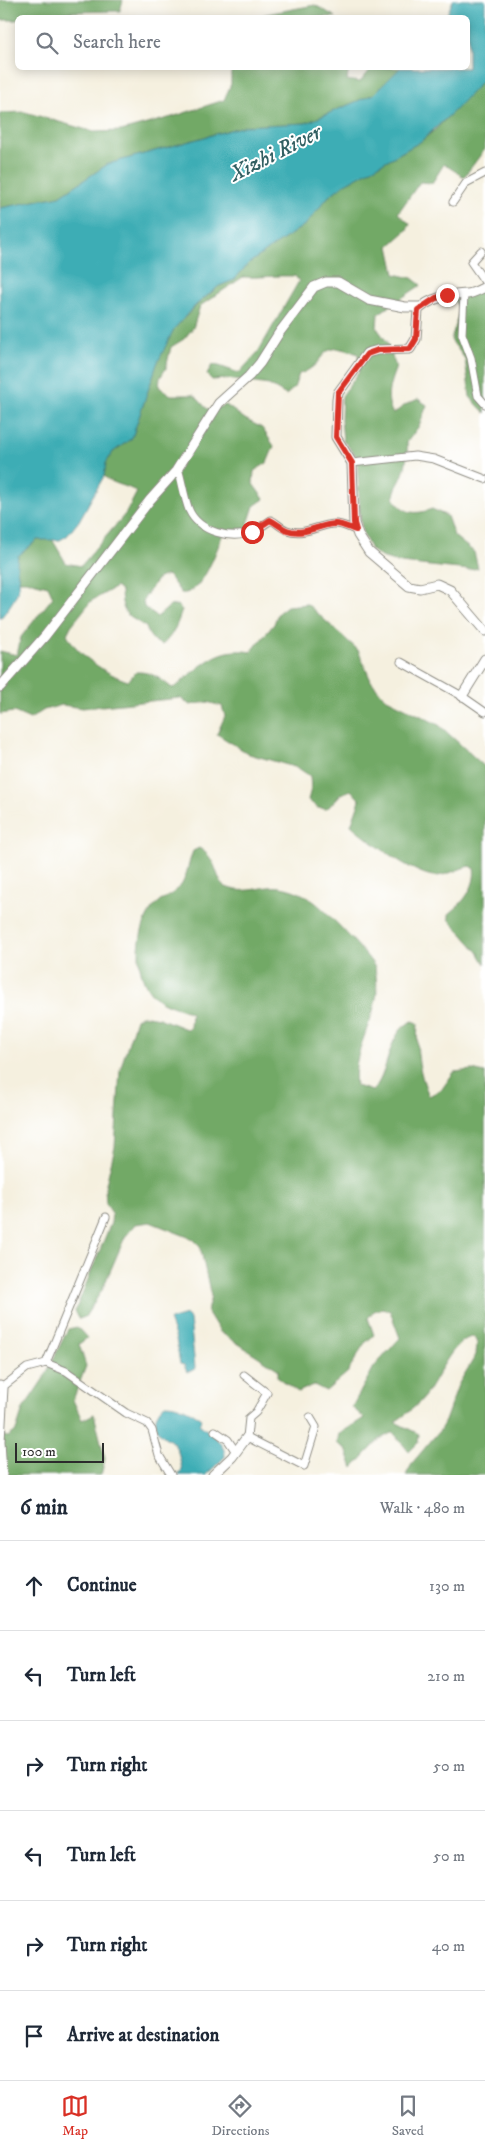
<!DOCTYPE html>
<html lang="en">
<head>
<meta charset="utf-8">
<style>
  :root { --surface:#fff; --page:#f2f2f3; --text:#1f2937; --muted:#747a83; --line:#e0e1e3; --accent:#d93025 }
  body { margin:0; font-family:"IM FELL DW Pica",serif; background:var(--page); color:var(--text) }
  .scale { position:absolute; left:15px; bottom:12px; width:89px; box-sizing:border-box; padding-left:5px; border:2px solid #2b2b2b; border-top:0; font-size:14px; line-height:18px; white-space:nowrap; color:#2b2b2b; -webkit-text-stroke:4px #fff; paint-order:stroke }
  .stop { position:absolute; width:15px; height:15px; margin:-11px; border:4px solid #d93025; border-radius:50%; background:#fff }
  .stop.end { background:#d93025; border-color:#fff; box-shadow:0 1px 5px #0008 }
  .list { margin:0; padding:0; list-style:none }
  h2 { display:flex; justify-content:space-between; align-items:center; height:65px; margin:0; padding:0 20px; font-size:21px }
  h2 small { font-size:16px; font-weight:400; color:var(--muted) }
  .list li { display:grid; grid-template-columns:32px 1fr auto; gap:15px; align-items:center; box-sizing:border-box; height:90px; padding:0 20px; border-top:1px solid var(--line) }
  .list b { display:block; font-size:19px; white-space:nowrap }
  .list em { font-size:16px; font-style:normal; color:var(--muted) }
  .icon { flex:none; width:28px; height:28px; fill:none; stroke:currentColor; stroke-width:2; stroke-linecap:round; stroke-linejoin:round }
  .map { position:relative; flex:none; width:485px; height:1475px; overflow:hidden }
  .search { position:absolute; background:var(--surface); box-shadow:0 2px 12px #0003; left:15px; right:15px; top:15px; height:55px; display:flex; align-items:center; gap:12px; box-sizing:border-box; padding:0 18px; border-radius:8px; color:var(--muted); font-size:19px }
  .sheet { height:605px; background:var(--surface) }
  nav { display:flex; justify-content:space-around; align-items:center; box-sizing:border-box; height:70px; border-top:1px solid var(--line); background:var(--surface); font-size:14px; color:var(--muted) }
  nav a { display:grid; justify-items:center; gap:2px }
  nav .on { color:var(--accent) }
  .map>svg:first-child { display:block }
  .forest { fill:#72a966; stroke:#4e6a48 }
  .water { fill:#3cadb5; stroke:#346c70 }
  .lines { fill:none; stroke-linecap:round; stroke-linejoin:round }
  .minor-casing { stroke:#908e85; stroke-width:9 }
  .tertiary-casing { stroke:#908e85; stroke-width:11 }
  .minor { stroke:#fff; stroke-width:7 }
  .tertiary { stroke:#fff; stroke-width:9 }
  .route { stroke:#d93025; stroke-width:6 }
  .labels { text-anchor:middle; stroke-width:4; stroke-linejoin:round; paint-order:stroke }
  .water-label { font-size:22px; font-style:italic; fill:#325f62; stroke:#fff }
</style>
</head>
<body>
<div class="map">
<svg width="485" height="1475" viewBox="0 0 485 1475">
  <rect width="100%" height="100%" fill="#fff"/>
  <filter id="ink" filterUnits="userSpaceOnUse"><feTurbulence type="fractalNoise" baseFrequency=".02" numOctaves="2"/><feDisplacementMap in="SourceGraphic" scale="10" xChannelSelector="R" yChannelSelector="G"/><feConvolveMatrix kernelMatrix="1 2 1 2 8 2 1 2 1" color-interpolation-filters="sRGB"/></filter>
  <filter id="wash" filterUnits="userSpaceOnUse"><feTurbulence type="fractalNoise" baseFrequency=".0096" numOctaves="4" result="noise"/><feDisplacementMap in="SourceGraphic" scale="20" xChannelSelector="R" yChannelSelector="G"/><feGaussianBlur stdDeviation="1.12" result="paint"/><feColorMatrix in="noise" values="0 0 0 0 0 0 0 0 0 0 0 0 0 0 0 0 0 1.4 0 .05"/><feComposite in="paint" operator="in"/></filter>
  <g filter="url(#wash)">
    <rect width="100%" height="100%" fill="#f5f0df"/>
    <!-- forest -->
    <g class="forest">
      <polygon points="0,0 123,0 120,11 69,12 33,17 18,18 17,20 0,20"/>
      <polygon points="315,5 336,17 258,17 266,14"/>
      <polygon points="231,68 349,68 347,80 360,82 372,68 400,68 374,94 306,123 244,126 108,164 60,196 0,208 0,113 25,112 94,132 121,131 172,117 224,100 231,84"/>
      <path d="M 485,77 L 485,149 L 464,177 L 444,164 L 432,183 L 420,182 L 398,213 L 410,224 L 407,230 L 389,246 L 395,274 L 412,278 L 421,285 L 378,314 L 377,328 L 387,342 L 396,367 C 390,383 384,398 393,414 L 405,405 L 418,399 L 427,405 L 419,426 L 407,442 C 408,453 406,469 401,479 C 397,487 394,490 394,499 C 405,514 415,515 432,509 L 447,516 L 454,536 L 474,552 L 478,568 L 469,570 L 401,563 L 381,557 L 371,550 L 362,531 L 360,515 L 357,457 L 343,440 L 341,420 L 342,396 L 359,372 L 358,354 C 316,337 329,365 299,374 L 294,388 L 286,395 L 269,385 L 227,379 L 212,380 L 207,375 L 212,365 L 219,366 L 239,373 L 258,352 L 299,281 L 295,276 C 277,275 260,278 243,277 L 200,306 L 193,328 L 184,339 L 171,347 L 166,368 L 160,378 L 159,387 L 171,395 L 194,395 C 210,410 203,413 226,405 L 245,419 L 262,428 L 274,446 L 267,463 L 254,471 L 253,484 L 264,499 L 254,506 L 248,524 L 255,528 L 224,531 C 218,546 202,597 181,593 L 168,575 L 158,578 L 143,600 L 144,607 L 157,617 L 170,606 L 177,605 L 182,610 C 178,623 173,636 162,645 C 153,641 149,637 146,627 C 127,615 122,615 121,591 L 116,587 L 91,601 L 71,626 L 67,634 C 77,655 106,674 128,681 L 136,672 C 151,671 161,679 172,688 C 179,686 182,681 188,676 C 209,659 223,647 251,652 L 274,624 L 278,613 L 287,606 L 307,604 L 358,650 L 371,681 L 385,698 L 439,725 L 485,767 L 485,964 L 478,952 L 449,919 L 449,914 C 463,903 477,886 474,868 L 470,866 C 459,868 445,877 433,876 C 411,873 368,840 351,825 L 360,800 L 351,790 L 341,794 L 327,809 L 318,808 L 308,800 L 311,789 L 310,776 L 298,768 L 249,754 L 217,734 L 225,716 L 222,706 L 207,702 L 190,705 L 180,698 L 82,708 L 62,705 L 44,710 L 30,719 L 14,712 L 0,714 L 0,651 L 17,655 L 21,637 L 53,597 L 48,586 L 28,581 L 20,581 L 15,568 L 18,556 L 37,540 L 52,539 L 66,563 L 81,566 L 126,513 L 137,492 C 127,485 113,485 104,476 L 106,463 L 113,452 L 132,438 L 157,364 L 166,343 L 174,329 L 198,304 L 219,286 L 234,280 L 249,263 L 306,224 L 328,197 L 343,185 L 420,142 L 436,129 Z"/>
      <polygon points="485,288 485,413 470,397 465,359 451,340 460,309 454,300"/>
      <path d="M 199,848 C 219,859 215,882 226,887 C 249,897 265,881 289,889 C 297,891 307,896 313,901 C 322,906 373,960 375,968 C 376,974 377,984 377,991 C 374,1023 351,1054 356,1086 L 372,1091 C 390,1075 386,1031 413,1021 L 418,1023 C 416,1051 418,1070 429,1096 L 442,1089 L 454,1072 L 472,1070 L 485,1073 L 485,1475 L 406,1475 L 413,1462 L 440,1430 L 445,1421 L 458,1385 L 476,1355 L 477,1343 L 474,1337 C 453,1337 437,1381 424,1397 C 416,1407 405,1415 395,1422 L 419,1434 L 418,1443 L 409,1452 L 393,1432 L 380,1439 L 353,1468 L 346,1449 L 337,1443 L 339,1434 L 364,1418 L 352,1407 L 374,1367 L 400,1338 L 390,1311 L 383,1308 L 374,1311 L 368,1318 L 374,1335 L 364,1344 L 348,1372 L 326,1391 L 314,1385 L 298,1392 L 277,1377 L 279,1370 L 220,1332 L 207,1311 L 211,1296 L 200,1246 L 193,1239 L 150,1222 L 136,1224 L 125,1237 L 102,1290 L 85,1317 L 79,1319 L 75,1311 L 111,1223 L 112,1213 L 106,1204 L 105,1188 L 115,1147 L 120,1070 L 136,1019 L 142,1015 L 159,1018 L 186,1029 L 190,1028 L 191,1013 C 178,1007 164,1006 153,995 C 133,974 136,931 152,909 C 160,898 175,895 182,884 C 187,875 189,861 193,851 Z"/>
      <polygon points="77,1327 87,1338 79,1344 86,1366 73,1400 82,1420 94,1414 105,1459 101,1475 0,1475 0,1435 8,1437 16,1431 23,1409 44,1378 68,1329"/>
    </g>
    <!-- water -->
    <g class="water">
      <path d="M 453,0 L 485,0 L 484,79 L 454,111 L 420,142 L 343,185 L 328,197 L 306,224 L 249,263 L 234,280 L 219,286 L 197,304 L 174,329 L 157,364 L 132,438 L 113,452 L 106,463 L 104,476 L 79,521 L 67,536 L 60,540 L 37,540 L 18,556 C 16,567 17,569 19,580 C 21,593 8,609 0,619 L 0,208 L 60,196 L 108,164 L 244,126 L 306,123 L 374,94 L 400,68 L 468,68 L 468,18 L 446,17 Z"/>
      <polygon points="186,1315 190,1319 195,1367 194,1370 187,1372 184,1365 180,1364 176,1339 169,1320"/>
      <path d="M 165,1404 C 179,1404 191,1411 202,1419 L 199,1424 C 209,1432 226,1443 225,1457 L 206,1475 L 178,1475 L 182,1470 C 180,1460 179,1450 173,1443 C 169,1439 163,1437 160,1433 C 152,1423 156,1411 165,1404 Z"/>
    </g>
  </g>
  <g filter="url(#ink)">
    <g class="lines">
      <!-- minor casing -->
      <g class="minor-casing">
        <g id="minor">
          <polyline points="453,202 466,183 485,173"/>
          <polyline points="481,251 471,262 485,282"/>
          <polyline points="464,294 462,334 471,358 478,396 485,404"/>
          <polyline points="352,463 415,456 434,459 485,479"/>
          <path d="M 178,468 C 182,481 184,497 189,510 C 199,532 232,541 254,531 C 260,528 265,524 271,520 C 277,523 281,528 287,530 C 304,536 318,525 334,524 C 341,523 349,528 356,530"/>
          <polyline points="401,662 462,696 485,712"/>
          <polyline points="46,1363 66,1371 126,1413 147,1423 152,1430 159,1455 171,1475"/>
          <polyline points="244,1375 267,1393 256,1412 249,1418 247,1437 304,1466 316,1427 310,1417"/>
          <polyline points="0,1389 27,1368 46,1363 106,1217"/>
          <polyline points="215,1431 228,1440 236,1452"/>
        </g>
      </g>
      <!-- tertiary casing -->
      <g class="tertiary-casing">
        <g id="tertiary">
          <path d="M 485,287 C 479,290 472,294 466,294 C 447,296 433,296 418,310 L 416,339 L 410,349 L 378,350 L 367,353 L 338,393 L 337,400 L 336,437 L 352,463 L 354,523 L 358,535 L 369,552 L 409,586 L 420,588 L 437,584 L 450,590 L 485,631"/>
          <polyline points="0,687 45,636 150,500 176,471 219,403 249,376 260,363 279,333 314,287 326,282 338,282 369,300 405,307 420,307"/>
          <polyline points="462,696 485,659"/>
          <polyline points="0,1386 3,1388 0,1441 2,1475"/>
          <polyline points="213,1475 232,1457 247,1437"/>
        </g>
      </g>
      <!-- minor -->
      <use href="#minor" class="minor"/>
      <!-- tertiary -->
      <use href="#tertiary" class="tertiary"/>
    </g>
  </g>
  <g class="lines" filter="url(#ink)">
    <!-- route -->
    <path class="route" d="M 252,532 L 270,520 C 277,523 281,528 287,530 C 304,536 318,525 334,524 C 341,523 349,528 356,530 L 354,523 L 352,463 L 336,437 L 338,393 L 367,354 L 378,350 L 410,349 L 416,339 L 418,310 L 436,298 L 447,295"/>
  </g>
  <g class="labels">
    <!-- water labels -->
    <g class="water-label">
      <text transform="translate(275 152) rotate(-27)" y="8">Xizhi River</text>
    </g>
  </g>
</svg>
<div class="scale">100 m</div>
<div class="stop" style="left:252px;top:532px"></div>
<div class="stop end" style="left:447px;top:295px"></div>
<div class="search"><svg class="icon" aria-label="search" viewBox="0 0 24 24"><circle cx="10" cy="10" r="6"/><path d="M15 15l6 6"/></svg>Search here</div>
</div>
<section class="sheet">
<h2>6 min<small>Walk · 480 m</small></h2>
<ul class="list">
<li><svg class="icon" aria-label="ahead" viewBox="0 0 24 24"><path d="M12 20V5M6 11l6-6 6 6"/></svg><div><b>Continue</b></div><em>130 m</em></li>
<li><svg class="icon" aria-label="left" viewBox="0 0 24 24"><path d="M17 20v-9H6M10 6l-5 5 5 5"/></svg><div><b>Turn left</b></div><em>210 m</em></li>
<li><svg class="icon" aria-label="right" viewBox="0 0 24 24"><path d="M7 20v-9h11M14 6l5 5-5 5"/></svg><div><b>Turn right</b></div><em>50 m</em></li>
<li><svg class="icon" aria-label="left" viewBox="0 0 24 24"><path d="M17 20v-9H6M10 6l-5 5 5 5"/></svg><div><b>Turn left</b></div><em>50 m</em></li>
<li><svg class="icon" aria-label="right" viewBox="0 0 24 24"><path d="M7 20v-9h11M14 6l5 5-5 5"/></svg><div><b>Turn right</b></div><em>40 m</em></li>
<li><svg class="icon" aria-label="arrive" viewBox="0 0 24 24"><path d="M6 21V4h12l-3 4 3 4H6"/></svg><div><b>Arrive at destination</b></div></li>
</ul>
</section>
<nav>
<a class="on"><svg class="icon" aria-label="map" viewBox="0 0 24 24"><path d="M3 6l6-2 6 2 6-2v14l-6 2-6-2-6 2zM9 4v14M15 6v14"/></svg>Map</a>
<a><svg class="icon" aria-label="directions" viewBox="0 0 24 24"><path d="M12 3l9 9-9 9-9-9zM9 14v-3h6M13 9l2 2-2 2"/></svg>Directions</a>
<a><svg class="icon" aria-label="saved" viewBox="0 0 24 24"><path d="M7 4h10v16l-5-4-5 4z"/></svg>Saved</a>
</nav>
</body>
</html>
